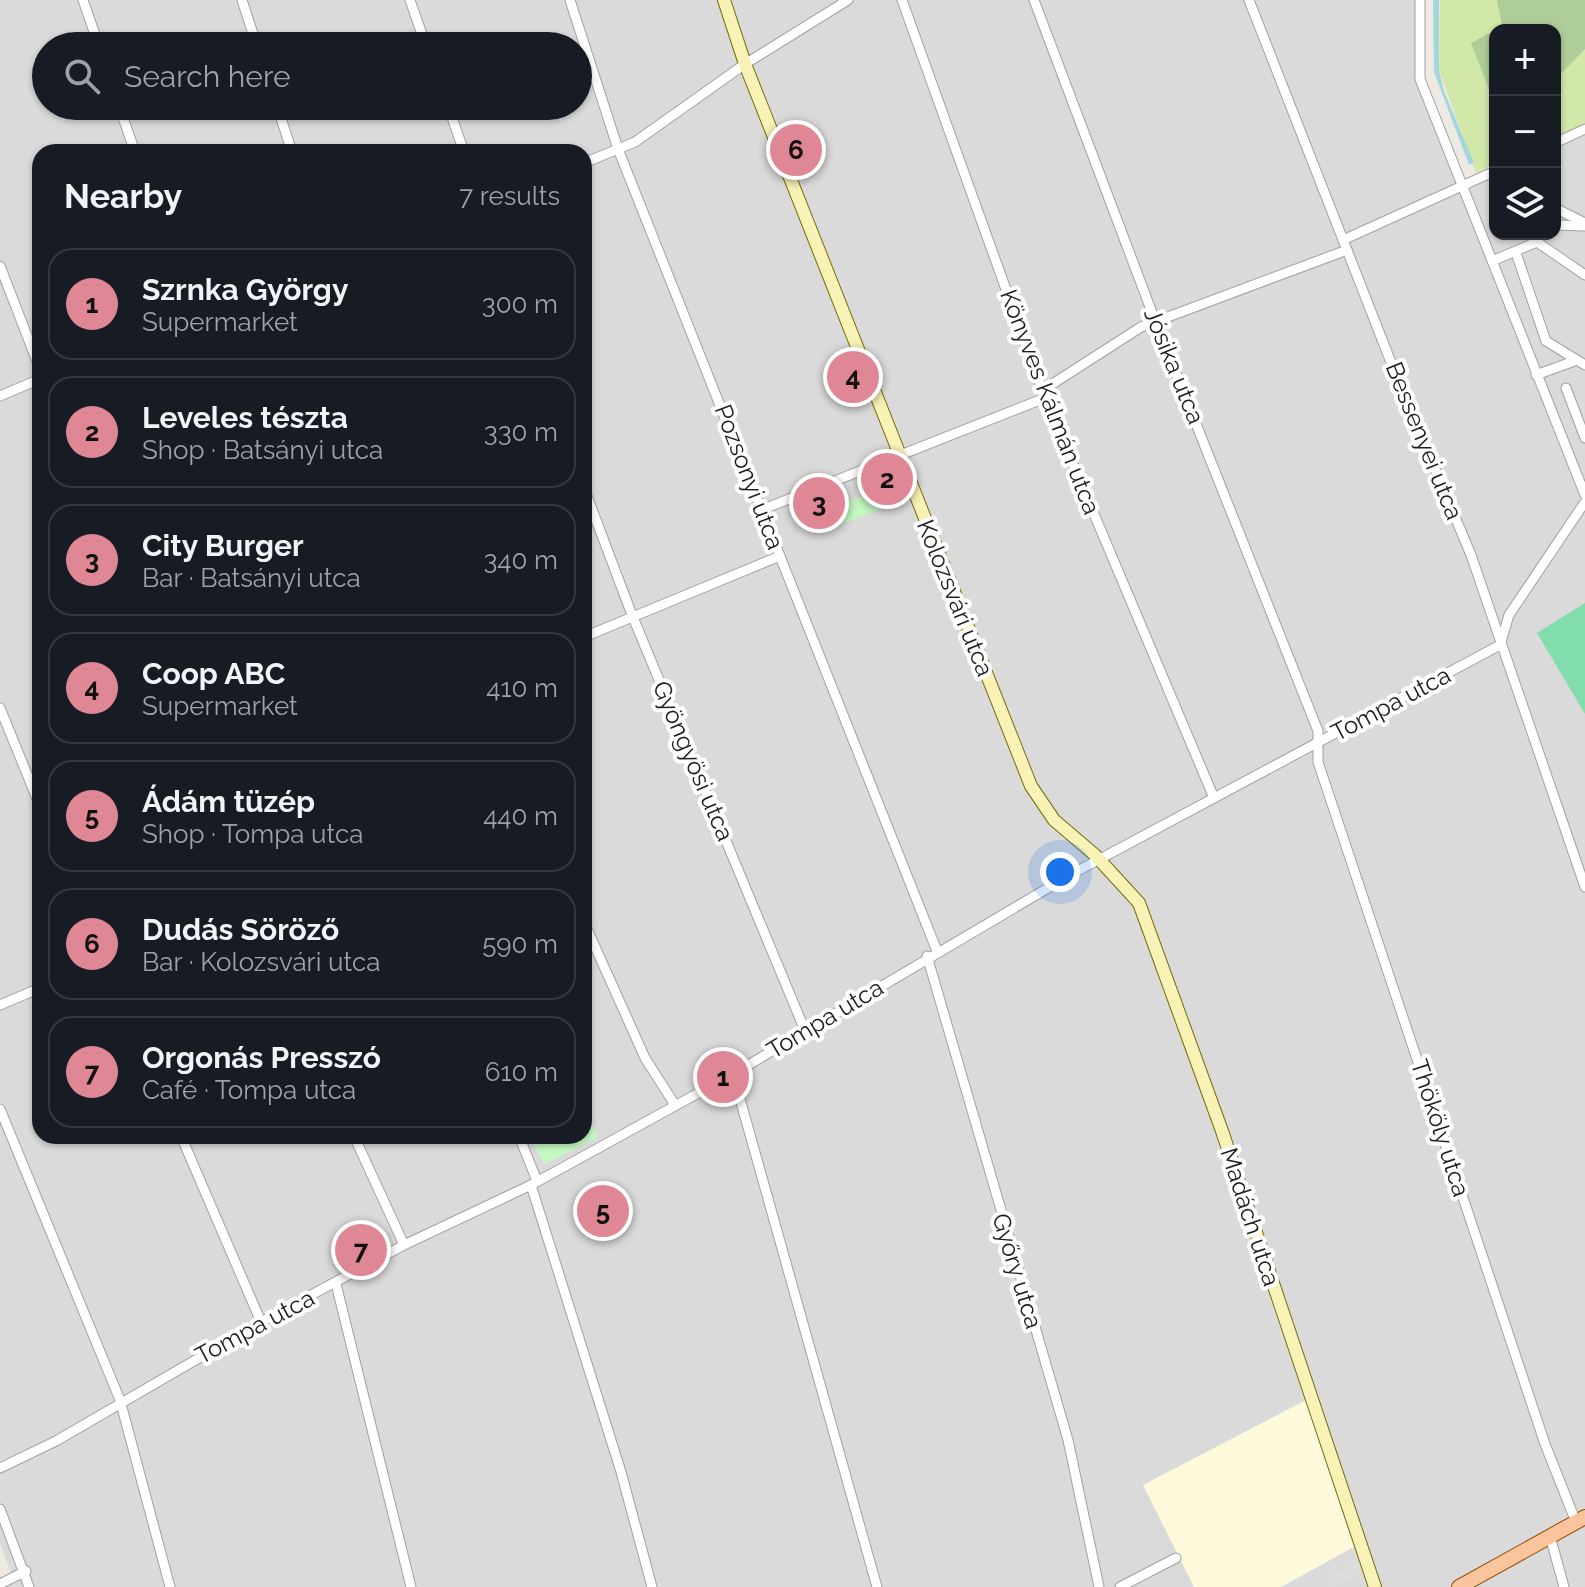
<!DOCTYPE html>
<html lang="en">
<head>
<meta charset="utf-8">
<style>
  :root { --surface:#171b24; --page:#20242c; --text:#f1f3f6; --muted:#9ea1a6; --line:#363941; --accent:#df8795 }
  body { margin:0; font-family:Raleway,sans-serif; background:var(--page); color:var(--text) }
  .controls { position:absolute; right:24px; top:24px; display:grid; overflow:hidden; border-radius:16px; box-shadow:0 2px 6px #0004 }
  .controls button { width:72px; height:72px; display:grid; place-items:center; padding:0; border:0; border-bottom:2px solid var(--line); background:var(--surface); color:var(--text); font:40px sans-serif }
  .you { position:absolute; left:1060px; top:872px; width:28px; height:28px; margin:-20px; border:6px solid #fff; border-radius:50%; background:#1a73e8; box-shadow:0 0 0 12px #1a73e833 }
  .badge { display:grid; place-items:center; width:52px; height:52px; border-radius:50%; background:var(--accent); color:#111; font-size:26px; font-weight:700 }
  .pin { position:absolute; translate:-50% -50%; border:4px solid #fff; box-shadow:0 2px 8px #0006 }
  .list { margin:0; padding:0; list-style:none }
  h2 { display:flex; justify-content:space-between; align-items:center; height:104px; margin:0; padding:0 32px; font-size:34px }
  h2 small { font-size:26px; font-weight:400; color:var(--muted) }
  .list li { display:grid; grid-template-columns:52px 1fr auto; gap:24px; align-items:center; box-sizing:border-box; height:112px; margin:0 16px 16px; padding:0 16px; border:2px solid var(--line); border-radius:24px }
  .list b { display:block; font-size:30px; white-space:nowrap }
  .list p { margin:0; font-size:26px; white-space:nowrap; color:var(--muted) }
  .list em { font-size:26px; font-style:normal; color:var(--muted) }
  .icon { flex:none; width:44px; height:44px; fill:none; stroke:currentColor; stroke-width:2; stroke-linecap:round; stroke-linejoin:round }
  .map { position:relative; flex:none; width:1585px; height:1587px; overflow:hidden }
  .search { position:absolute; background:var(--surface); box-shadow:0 2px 6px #0004; left:32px; top:32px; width:560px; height:88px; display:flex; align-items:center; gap:20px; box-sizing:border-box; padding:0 28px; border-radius:44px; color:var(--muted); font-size:30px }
  .panel { position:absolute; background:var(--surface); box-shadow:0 2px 6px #0004; left:32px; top:144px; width:560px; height:1000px; border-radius:24px }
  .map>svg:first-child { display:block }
  .residential { fill:#dbdada; fill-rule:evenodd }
  .education { fill:#fff9db }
  .grass { fill:#d1e8a9 }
  .forest { fill:#afcd98 }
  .park { fill:#c3f8c0 }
  .pitch { fill:#81ddac }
  .parking { fill:#ddd }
  .water { fill:#a3d7dc }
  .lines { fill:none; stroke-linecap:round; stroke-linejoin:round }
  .street-casing { stroke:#a1a1a1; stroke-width:11 }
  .secondary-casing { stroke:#726e06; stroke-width:14 }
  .primary-casing { stroke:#944e02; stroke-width:16 }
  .street { stroke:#fff; stroke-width:9 }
  .secondary { stroke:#f8f2b7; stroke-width:12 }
  .primary { stroke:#fac49c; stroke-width:14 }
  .labels { text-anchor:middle; stroke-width:8; stroke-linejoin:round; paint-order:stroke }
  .street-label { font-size:24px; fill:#1d1d1d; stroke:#fff }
</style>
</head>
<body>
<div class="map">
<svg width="1585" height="1587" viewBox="0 0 1585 1587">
  <rect width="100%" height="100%" fill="#eee9e3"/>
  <!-- residential -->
  <path class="residential" d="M 0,0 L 1421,0 L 1421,82 L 1462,187 L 1495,173 L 1495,234 L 1555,234 L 1555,147 L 1585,134 L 1585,1587 L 0,1587 L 11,1574 L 0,1543 ZM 46,46 L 578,46 L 578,106 L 46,106 ZM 40,152 L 584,152 L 584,1136 L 40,1136 Z"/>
  <!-- education -->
  <polygon class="education" points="1306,1400 1354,1547 1281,1587 1194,1587 1143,1485"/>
  <!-- grass -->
  <polygon class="grass" points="1440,0 1585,0 1585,124 1555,137 1555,30 1495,30 1495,164 1476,173 1439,70"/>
  <!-- forest -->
  <g class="forest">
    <polygon points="1497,0 1585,0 1585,49 1555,80 1555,30 1495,30 1502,26"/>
    <polygon points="1495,30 1495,105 1471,43"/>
  </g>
  <!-- park -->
  <g class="park">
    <polygon points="878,490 885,507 832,528 826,510"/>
    <polygon points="584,1108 598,1137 544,1164 530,1136 584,1136"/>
  </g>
  <!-- pitch -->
  <polygon class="pitch" points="1585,603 1585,714 1537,633"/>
  <!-- parking -->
  <polygon class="parking" points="1364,1558 1367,1570 1330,1587 1325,1578"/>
  <!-- water -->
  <polygon class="water" points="1433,0 1439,0 1439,70 1444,91 1474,163 1469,165 1434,72"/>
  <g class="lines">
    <!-- street casing -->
    <g class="street-casing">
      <g id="street">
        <polyline points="83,0 99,46"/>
        <polyline points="242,0 257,46"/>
        <polyline points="410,0 426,46"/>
        <polyline points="570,0 618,149 937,951"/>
        <polyline points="902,0 1045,398 1214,798"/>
        <polyline points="1034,0 1156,323 1318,731 1318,762 1545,1444 1576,1522"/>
        <polyline points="1249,0 1403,393 1471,555 1585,887"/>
        <polyline points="1420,0 1420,79 1585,495"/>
        <polyline points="119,106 135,152"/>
        <polyline points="277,106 292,152"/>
        <polyline points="448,106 464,152"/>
        <polyline points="1555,143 1585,129"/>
        <polyline points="584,163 635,142 745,64 848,0"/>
        <polyline points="1555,208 1585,223"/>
        <polyline points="1555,225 1584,226"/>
        <polyline points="1343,240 1495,171"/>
        <polyline points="1537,242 1585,275"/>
        <polyline points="1516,253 1546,341 1585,365"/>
        <polyline points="1492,261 1537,242 1541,234"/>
        <polyline points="0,266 40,369"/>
        <polyline points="1536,375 1577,360"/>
        <polyline points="1566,388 1585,438"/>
        <polyline points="1043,390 1141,327 1347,250"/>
        <polyline points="0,396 40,379"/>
        <polyline points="584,488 632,615 806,1033"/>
        <polyline points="761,510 1045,398"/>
        <polyline points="584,637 780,556"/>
        <polyline points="0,708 40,806"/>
        <polyline points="584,922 645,1058 675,1105"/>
        <polyline points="927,956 1068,1440 1099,1587"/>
        <polyline points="0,1005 40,988"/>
        <polyline points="733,1074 877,1587"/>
        <polyline points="0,1109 120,1400 170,1587"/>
        <polyline points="181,1136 261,1322"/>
        <polyline points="354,1136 404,1245"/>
        <polyline points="519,1136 537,1181"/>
        <polyline points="531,1185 621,1472 652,1587"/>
        <polyline points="336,1284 411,1587"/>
        <polyline points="0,1468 56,1441 261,1322 404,1245 531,1185 733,1074 1070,875 1500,645 1509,615 1585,502"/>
        <polyline points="0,1509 29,1587"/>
        <polyline points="1550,1536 1564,1587"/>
        <polyline points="0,1584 26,1571"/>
        <polyline points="1120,1587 1176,1558"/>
      </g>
    </g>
    <!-- secondary casing -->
    <g class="secondary-casing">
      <polyline id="secondary" points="724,0 745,64 1031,786 1054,820 1095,855 1139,903 1222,1131 1375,1587"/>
    </g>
    <!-- primary casing -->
    <g class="primary-casing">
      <polyline id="primary" points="1459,1587 1585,1517"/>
    </g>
    <!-- street -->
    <use href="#street" class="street"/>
    <!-- secondary -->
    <use href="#secondary" class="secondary"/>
    <!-- primary -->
    <use href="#primary" class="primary"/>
  </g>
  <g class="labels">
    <!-- street labels -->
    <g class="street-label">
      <text transform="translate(1174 366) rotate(68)" y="8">Jósika utca</text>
      <text transform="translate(1050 402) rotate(69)" y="8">Könyves Kálmán utca</text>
      <text transform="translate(1424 441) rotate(68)" y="8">Bessenyei utca</text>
      <text transform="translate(749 477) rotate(69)" y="8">Pozsonyi utca</text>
      <text transform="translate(955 598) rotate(68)" y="8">Kolozsvári utca</text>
      <text transform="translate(1391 704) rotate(-28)" y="8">Tompa utca</text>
      <text transform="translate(693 761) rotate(67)" y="8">Gyöngyösi utca</text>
      <text transform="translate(825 1019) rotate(-31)" y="8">Tompa utca</text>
      <text transform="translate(1440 1128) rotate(72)" y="8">Thököly utca</text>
      <text transform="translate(1250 1217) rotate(72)" y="8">Madách utca</text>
      <text transform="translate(1017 1271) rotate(73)" y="8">Győry utca</text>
      <text transform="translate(255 1327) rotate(-28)" y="8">Tompa utca</text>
    </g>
  </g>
</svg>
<div class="controls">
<button>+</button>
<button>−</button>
<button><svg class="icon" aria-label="layers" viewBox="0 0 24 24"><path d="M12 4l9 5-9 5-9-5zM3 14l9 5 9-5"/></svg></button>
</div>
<div class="you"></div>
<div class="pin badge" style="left:723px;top:1077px">1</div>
<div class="pin badge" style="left:887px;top:479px">2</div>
<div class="pin badge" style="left:819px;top:503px">3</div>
<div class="pin badge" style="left:853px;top:377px">4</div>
<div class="pin badge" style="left:603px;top:1211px">5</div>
<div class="pin badge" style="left:796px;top:150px">6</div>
<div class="pin badge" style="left:361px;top:1250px">7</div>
<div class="search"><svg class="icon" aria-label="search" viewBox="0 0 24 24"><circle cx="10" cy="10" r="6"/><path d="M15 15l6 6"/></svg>Search here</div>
<section class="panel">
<h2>Nearby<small>7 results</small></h2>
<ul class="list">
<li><span class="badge">1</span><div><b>Szrnka György</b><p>Supermarket</p></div><em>300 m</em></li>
<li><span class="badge">2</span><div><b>Leveles tészta</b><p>Shop · Batsányi utca</p></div><em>330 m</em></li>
<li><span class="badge">3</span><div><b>City Burger</b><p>Bar · Batsányi utca</p></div><em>340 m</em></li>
<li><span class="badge">4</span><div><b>Coop ABC</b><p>Supermarket</p></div><em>410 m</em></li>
<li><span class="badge">5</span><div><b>Ádám tüzép</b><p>Shop · Tompa utca</p></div><em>440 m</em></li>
<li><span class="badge">6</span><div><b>Dudás Söröző</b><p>Bar · Kolozsvári utca</p></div><em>590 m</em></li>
<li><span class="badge">7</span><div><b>Orgonás Presszó</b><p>Café · Tompa utca</p></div><em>610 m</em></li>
</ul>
</section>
</div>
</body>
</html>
